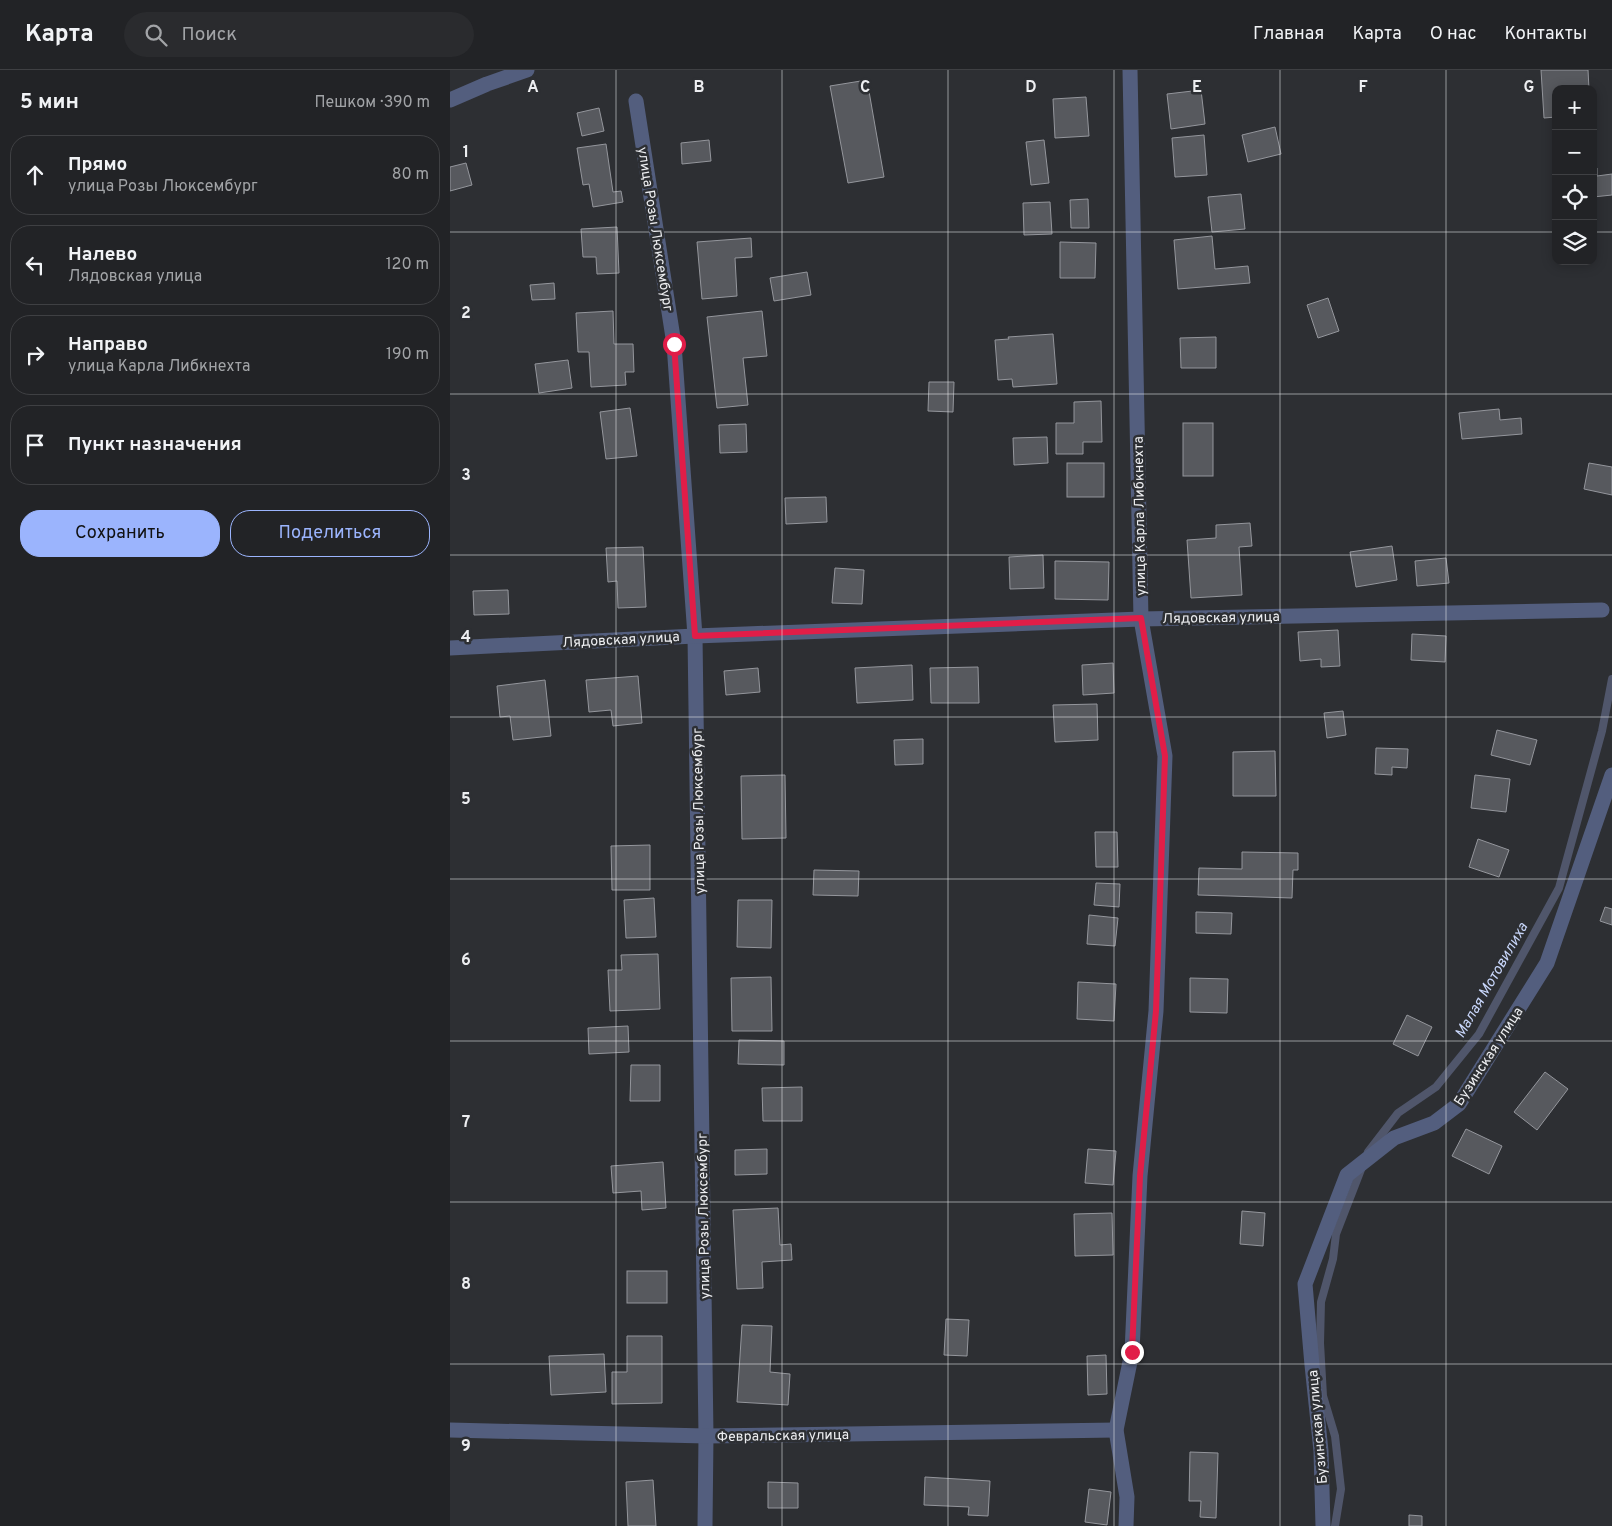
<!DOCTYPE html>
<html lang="ru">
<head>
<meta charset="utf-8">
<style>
  :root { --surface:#222326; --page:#2a2b2e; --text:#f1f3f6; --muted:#a2a4a7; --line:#3f4043; --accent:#9bb4fd }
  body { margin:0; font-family:Overpass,sans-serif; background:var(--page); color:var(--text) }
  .controls { position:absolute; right:15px; top:15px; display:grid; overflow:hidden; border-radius:10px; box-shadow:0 2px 12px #0003 }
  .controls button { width:45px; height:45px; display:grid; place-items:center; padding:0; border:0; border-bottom:1px solid var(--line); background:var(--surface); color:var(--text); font:25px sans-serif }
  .stop { position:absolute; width:15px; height:15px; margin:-11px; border:4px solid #e11d48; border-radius:50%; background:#fff }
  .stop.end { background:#e11d48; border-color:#fff; box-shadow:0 1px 5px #0008 }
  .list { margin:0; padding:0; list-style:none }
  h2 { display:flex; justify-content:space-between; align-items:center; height:65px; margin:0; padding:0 20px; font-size:21px }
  h2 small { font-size:16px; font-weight:400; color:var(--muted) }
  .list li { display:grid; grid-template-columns:32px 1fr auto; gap:15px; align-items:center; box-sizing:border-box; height:80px; margin:0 10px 10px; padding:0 10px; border:1px solid var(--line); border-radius:20px }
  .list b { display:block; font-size:19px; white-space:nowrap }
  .list p { margin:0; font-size:16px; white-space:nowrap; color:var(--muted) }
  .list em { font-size:16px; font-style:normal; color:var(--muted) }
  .actions { display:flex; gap:10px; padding:15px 20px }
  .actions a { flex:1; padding:11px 0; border:1px solid var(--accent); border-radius:20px; text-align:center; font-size:18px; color:var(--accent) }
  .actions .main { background:var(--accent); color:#111 }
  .icon { flex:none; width:28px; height:28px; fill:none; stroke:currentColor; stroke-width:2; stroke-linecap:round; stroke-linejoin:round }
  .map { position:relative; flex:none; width:1162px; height:1456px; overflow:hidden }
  header { display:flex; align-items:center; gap:30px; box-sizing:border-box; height:70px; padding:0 25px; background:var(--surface); border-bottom:1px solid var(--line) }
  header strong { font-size:24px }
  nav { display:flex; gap:28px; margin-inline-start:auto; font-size:18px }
  .search { width:350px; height:45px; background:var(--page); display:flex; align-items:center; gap:12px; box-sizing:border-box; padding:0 18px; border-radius:28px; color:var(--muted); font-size:19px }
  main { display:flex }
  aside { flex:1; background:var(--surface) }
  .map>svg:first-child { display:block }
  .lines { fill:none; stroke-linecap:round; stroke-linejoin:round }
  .stream { stroke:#50566b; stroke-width:8 }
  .building { fill:#57595e; stroke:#94969c }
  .lane { stroke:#535e7e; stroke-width:15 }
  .street { stroke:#535e7e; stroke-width:15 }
  .route { stroke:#e11d48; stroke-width:6 }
  .grid { fill:none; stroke:#edeef1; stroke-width:1; stroke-opacity:0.55 }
  .labels { text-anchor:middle; stroke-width:5; stroke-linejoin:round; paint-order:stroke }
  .street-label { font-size:14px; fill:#edeef1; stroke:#2d2f33 }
  .water-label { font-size:15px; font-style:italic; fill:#c8d6fa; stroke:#2d2f33 }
  .grid-label { font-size:16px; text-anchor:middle; font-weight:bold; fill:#edeef1; stroke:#2d2f33; stroke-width:5; stroke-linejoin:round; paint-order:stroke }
</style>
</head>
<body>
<header>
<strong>Карта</strong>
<div class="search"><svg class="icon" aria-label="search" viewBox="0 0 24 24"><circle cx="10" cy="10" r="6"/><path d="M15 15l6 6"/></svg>Поиск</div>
<nav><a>Главная</a><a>Карта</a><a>О нас</a><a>Контакты</a></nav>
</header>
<main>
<aside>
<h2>5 мин<small>Пешком · 390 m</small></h2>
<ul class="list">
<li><svg class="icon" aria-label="ahead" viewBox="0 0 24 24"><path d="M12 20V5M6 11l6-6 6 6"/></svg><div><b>Прямо</b><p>улица Розы Люксембург</p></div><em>80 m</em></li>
<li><svg class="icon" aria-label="left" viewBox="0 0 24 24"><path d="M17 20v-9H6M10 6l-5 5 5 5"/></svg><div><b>Налево</b><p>Лядовская улица</p></div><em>120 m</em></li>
<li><svg class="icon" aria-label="right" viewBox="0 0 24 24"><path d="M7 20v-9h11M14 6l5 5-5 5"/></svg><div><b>Направо</b><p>улица Карла Либкнехта</p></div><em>190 m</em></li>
<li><svg class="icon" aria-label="arrive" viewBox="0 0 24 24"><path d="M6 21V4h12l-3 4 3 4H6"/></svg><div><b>Пункт назначения</b></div></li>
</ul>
<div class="actions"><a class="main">Сохранить</a><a>Поделиться</a></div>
</aside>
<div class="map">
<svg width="1162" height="1456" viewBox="0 0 1162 1456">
  <rect width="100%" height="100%" fill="#2d2f33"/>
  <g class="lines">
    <!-- stream -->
    <g class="stream">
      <polyline points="918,1082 948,1043 986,1017 1029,964 1109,818 1152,661 1162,609"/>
      <polyline points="885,1456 891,1419 885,1366 873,1326 870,1273 871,1232 883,1189 886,1164 912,1097"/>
    </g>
  </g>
  <!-- building -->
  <g class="building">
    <polygon points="1091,0 1138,0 1139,19 1106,19 1106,47 1094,48"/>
    <polygon points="417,10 434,107 398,113 380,16"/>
    <polygon points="751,20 755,54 721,59 717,24"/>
    <polygon points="636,27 639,66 605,68 603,29"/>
    <polygon points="149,38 154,61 132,66 127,43"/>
    <polygon points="825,57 831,84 798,92 792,65"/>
    <polygon points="754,65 757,105 725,107 722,68"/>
    <polygon points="259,70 261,91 232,94 231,73"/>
    <polygon points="594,70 599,113 581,115 576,72"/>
    <polygon points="156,74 163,122 171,121 173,132 143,137 139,114 133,115 127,78"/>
    <polygon points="16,93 22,115 0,121 0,97"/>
    <polygon points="1147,98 1147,106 1162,104 1162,125 1143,127 1143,99"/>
    <polygon points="791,124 795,159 762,162 758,127"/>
    <polygon points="638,129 639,158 621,158 620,130"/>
    <polygon points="600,132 602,164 574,165 573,133"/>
    <polygon points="167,157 169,203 147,204 146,187 133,187 131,159"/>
    <polygon points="762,166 765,199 798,196 800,213 728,219 724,170"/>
    <polygon points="301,168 302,187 285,188 287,226 252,229 247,172"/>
    <polygon points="610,172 646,173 645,208 610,208"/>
    <polygon points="357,202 361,225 324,231 320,208"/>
    <polygon points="104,213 105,229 82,230 80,215"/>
    <polygon points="878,228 889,261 868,268 857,235"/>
    <polygon points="163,241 164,274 183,274 184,302 175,302 176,315 141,317 139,282 128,282 126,243"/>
    <polygon points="312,241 317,286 293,288 298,335 267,338 257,247"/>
    <polygon points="603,264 607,314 563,317 562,309 548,310 545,270 559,269 558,267"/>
    <polygon points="766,267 766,298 731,298 730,268"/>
    <polygon points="118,290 122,318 89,323 85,294"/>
    <polygon points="479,312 504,312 503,342 478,341"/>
    <polygon points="651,331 652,372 633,372 633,384 606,384 606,353 624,353 624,332"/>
    <polygon points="180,338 187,386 156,389 150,342"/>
    <polygon points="1049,339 1050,350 1071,348 1072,364 1012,369 1009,343"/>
    <rect x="733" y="353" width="30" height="53"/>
    <polygon points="296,354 297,382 270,383 269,355"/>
    <polygon points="597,367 598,393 564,395 563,368"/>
    <rect x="617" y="393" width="37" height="34"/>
    <polygon points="1139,393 1162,397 1162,425 1134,419"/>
    <polygon points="376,427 377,452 336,454 335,428"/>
    <polygon points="800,453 802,476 789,477 792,525 741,528 737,470 766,468 766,455"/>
    <polygon points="942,476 947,510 906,517 900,482"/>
    <polygon points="193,477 196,537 168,538 167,511 158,512 156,478"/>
    <polygon points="593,485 594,518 560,519 559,487"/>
    <polygon points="996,488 999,513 967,516 965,491"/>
    <polygon points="605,491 659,492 658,530 605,529"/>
    <polygon points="385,498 414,500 412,534 382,533"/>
    <polygon points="58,520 59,544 24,545 23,521"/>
    <polygon points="888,560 890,596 871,597 871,589 850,591 848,562"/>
    <polygon points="962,564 996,566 995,592 961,590"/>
    <polygon points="663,593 664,623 633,625 632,595"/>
    <polygon points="462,595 463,630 407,633 405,598"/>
    <polygon points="528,597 529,633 481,633 480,598"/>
    <polygon points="308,598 310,622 276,625 274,601"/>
    <polygon points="188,606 192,653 163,656 161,640 139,642 136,610"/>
    <polygon points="95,610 101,666 63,670 60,646 50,647 47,616"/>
    <polygon points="647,634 648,670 605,672 603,635"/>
    <polygon points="893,641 896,665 877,668 874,643"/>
    <polygon points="1047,660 1087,670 1080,695 1041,685"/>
    <polygon points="473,669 473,694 445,695 444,670"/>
    <polygon points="926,678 958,679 957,698 942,697 942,705 925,704"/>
    <polygon points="825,681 826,726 783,726 783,682"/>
    <polygon points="335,705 336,768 292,769 291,706"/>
    <polygon points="1025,705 1060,709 1056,742 1021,738"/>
    <polygon points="645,762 667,762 668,797 646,797"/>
    <polygon points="1028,769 1059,780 1049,807 1019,797"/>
    <polygon points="200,775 200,820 162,820 161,776"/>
    <polygon points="792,782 848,783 848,800 843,800 842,828 748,825 749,798 792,799"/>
    <polygon points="364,800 409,801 408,826 363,825"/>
    <polygon points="646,813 670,814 669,837 644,835"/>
    <polygon points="204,828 206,867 176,868 174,830"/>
    <polygon points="288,830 322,830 321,878 287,877"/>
    <polygon points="1155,837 1162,839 1162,855 1150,851"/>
    <polygon points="746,842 782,843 781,864 746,863"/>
    <polygon points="639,845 668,848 665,876 637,874"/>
    <polygon points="208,884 210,939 160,941 158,900 172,900 171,885"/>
    <polygon points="321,907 322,961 282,961 281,908"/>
    <polygon points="740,908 778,909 777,943 740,942"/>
    <polygon points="628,912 666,914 664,951 627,949"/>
    <polygon points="957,945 982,957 968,986 943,974"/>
    <polygon points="178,956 179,982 139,984 138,958"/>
    <polygon points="289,970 334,971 334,995 288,994"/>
    <polygon points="181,995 210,995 210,1031 180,1031"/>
    <polygon points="1095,1002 1118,1019 1087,1060 1064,1042"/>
    <polygon points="352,1017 352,1051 313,1051 312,1018"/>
    <polygon points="1016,1059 1052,1076 1039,1104 1002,1086"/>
    <polygon points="317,1079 317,1104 285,1105 285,1080"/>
    <polygon points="638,1079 666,1081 663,1115 635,1113"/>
    <polygon points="213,1092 216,1138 192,1140 191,1121 163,1123 161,1096"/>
    <polygon points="328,1138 330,1175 341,1174 342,1190 312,1192 313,1218 287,1219 283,1140"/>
    <polygon points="792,1141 815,1143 813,1176 790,1174"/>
    <polygon points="662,1143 663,1185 625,1186 624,1144"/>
    <rect x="177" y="1201" width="40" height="32"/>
    <polygon points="496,1249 519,1250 517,1286 494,1285"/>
    <polygon points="292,1255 322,1256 320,1302 340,1304 338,1335 287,1332"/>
    <polygon points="177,1266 212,1266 212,1333 162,1334 162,1302 177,1302"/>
    <polygon points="154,1284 156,1322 101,1325 99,1286"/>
    <polygon points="656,1285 657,1324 638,1325 637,1286"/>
    <polygon points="740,1382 768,1383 766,1448 750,1447 751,1431 739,1431"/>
    <polygon points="475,1407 540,1411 538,1446 518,1445 519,1437 474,1435"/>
    <polygon points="203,1410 206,1456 178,1456 176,1412"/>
    <polygon points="318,1412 348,1413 348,1438 318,1438"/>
    <polygon points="639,1419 661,1422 657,1455 635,1452"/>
    <polygon points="959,1445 972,1446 972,1456 959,1456"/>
  </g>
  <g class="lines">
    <!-- lane -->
    <polyline class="lane" points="0,30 37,14 77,0"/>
    <!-- street -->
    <g class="street">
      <polyline points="186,31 224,274 245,566 256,1366 255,1456"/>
      <polyline points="0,578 245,566 691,549 1152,540"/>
      <polyline points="0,1360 256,1366 666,1360"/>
      <polyline points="676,1456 677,1427 666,1360 682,1282 690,1106 706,941 715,686 691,549 680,0"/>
      <polyline points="873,1456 871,1381 862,1295 855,1214 897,1105 944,1068 984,1053 1009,1034 1097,893 1162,705"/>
    </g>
  </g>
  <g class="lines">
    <!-- route -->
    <polyline class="route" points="224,274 245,566 691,548 715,686 706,941 690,1106 682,1282"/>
  </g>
  <!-- grid -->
  <path class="grid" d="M 166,0 L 166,1456M 332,0 L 332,1456M 498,0 L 498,1456M 664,0 L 664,1456M 830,0 L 830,1456M 996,0 L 996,1456M 0,162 L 1106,162M 1143,162 L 1162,162M 0,324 L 1162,324M 0,485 L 1162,485M 0,647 L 1162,647M 0,809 L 1162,809M 0,971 L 1162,971M 0,1132 L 1162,1132M 0,1294 L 1162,1294"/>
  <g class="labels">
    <!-- street labels -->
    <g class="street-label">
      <text transform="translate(206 159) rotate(81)" y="5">улица Розы Люксембург</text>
      <text transform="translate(689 446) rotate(-91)" y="5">улица Карла Либкнехта</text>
      <text transform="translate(771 547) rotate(-1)" y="5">Лядовская улица</text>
      <text transform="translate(171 569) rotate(-3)" y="5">Лядовская улица</text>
      <text transform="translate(248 741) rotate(-91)" y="5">улица Розы Люксембург</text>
      <text transform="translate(1038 986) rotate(-57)" y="5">Бузинская улица</text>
      <text transform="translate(253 1146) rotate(-91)" y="5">улица Розы Люксембург</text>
      <text transform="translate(867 1357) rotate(-95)" y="5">Бузинская улица</text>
      <text transform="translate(333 1365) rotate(-1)" y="5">Февральская улица</text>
    </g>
    <!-- water labels -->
    <g class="water-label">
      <text transform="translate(1041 910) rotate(-60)" y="5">Малая Мотовилиха</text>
    </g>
  </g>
  <g class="grid-label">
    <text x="83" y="22">A</text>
    <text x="249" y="22">B</text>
    <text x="415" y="22">C</text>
    <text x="581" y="22">D</text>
    <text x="747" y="22">E</text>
    <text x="913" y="22">F</text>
    <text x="1079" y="22">G</text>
    <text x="16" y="87">1</text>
    <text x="16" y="248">2</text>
    <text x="16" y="410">3</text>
    <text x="16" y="572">4</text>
    <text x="16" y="734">5</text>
    <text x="16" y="895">6</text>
    <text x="16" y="1057">7</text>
    <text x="16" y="1219">8</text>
    <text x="16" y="1381">9</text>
  </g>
</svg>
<div class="controls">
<button>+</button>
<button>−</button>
<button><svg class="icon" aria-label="locate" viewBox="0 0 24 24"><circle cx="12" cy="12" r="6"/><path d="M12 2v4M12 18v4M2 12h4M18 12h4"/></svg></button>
<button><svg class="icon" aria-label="layers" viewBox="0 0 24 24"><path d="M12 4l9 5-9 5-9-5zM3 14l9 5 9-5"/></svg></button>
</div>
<div class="stop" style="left:224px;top:274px"></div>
<div class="stop end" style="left:682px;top:1282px"></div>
</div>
</main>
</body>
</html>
